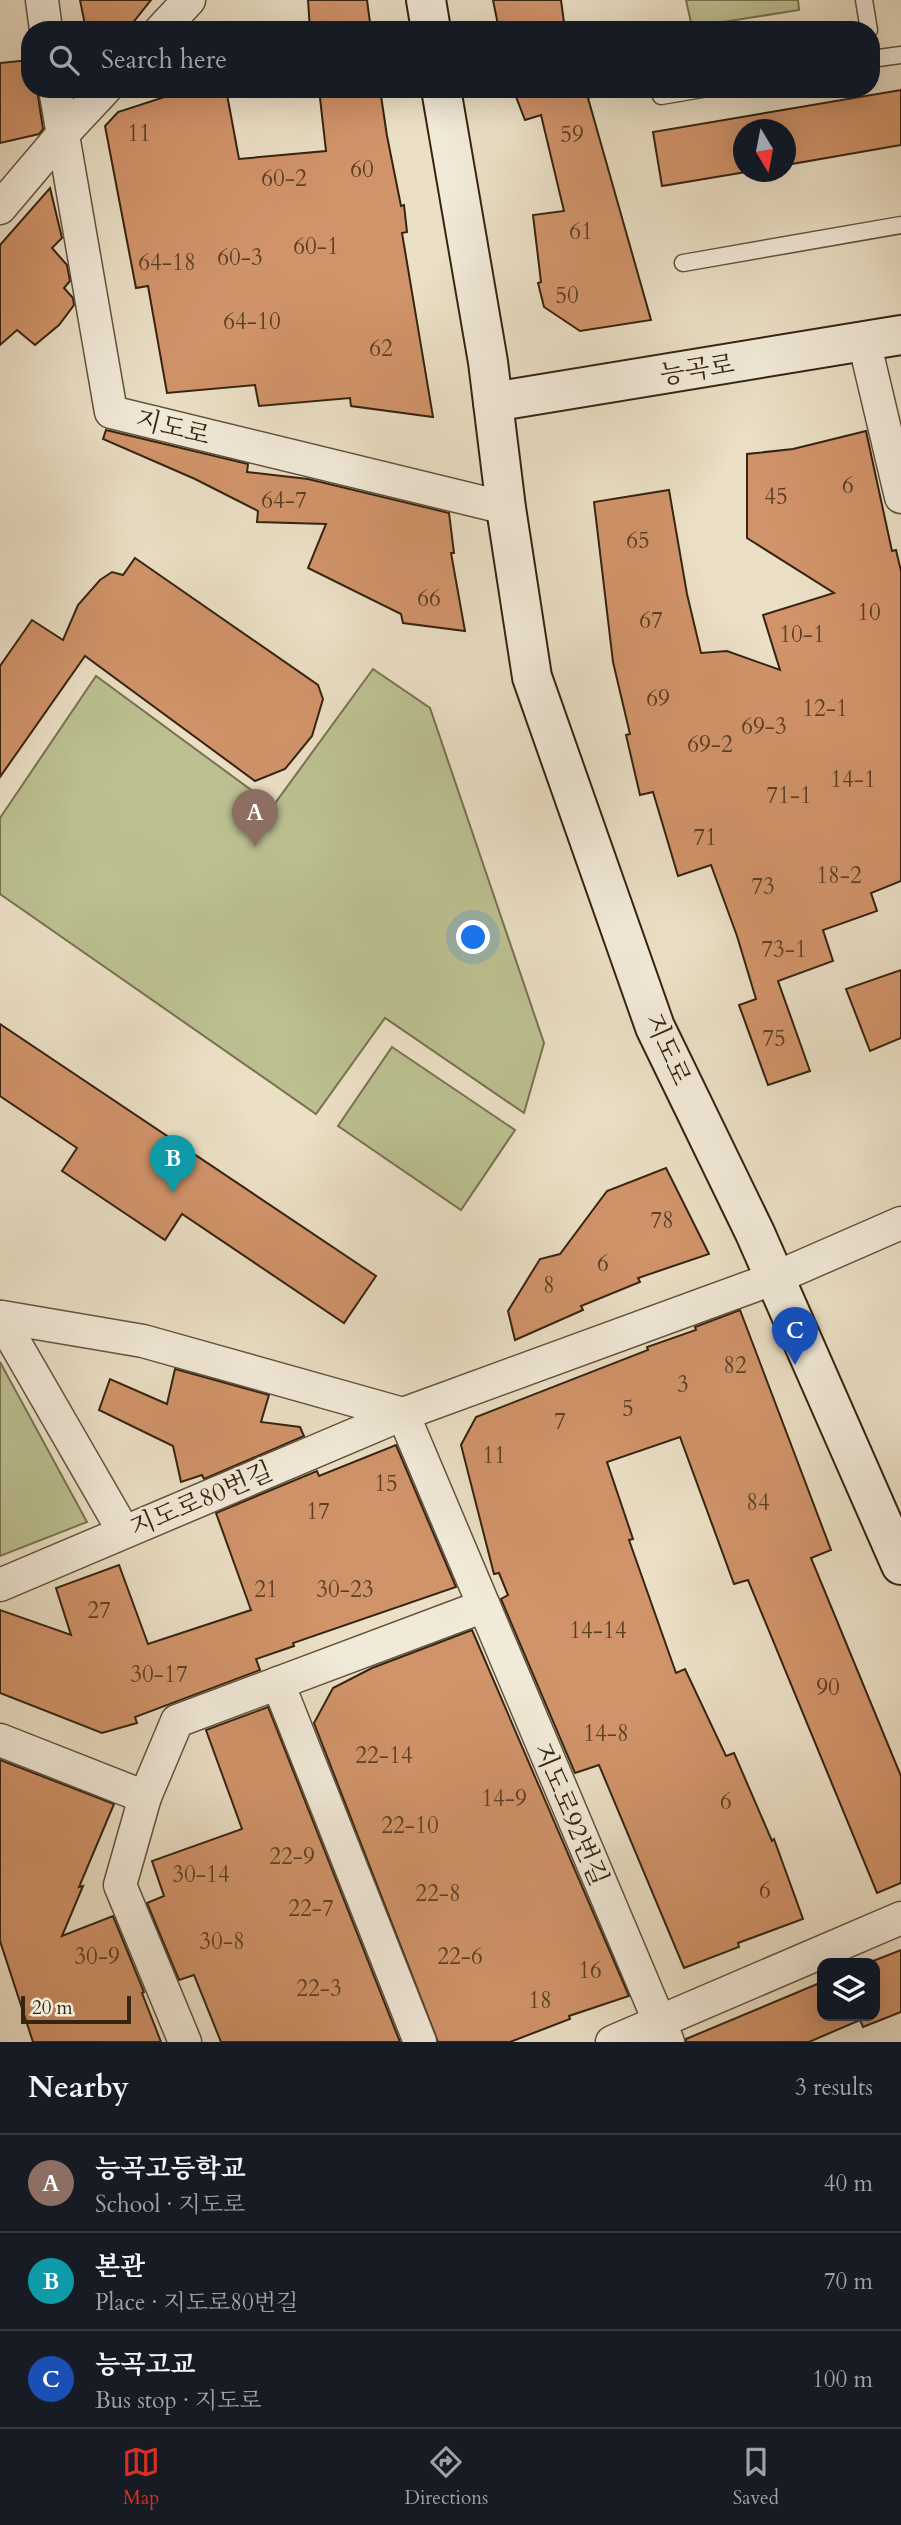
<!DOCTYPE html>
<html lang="en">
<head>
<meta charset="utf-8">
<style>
  :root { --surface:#171b24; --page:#242831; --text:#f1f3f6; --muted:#9ea1a6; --line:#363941; --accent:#d93025 }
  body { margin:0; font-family:Cardo,"Noto Serif KR",serif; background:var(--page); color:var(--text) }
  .controls { position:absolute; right:21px; bottom:21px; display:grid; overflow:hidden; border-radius:14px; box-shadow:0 7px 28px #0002 }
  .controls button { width:63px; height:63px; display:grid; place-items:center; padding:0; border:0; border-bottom:2px solid var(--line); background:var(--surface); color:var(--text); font:35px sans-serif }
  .compass { position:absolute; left:733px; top:119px; width:63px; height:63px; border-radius:50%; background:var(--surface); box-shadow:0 7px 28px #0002; rotate:170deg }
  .scale { position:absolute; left:21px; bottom:18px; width:110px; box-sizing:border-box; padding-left:7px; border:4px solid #352410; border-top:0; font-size:19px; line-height:24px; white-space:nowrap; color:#352410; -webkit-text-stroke:5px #f2ead9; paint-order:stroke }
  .you { position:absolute; left:474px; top:938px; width:24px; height:24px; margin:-18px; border:5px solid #fff; border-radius:50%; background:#1a73e8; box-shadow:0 0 0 10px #1a73e833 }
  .badge { display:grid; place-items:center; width:46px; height:46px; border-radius:50%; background:var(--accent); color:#fff; font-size:23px; font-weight:700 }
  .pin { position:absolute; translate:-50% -58px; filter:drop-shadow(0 2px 4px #0008) }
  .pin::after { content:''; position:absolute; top:37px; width:24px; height:21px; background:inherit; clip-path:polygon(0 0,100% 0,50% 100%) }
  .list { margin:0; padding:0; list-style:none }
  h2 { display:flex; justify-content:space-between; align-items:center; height:91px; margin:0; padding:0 28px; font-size:30px }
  h2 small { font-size:23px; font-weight:400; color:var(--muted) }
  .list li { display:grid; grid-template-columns:46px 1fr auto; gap:21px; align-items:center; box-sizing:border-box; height:98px; padding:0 28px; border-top:2px solid var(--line) }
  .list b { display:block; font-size:26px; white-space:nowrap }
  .list p { margin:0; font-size:23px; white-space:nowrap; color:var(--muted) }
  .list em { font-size:23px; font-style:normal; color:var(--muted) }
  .icon { flex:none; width:38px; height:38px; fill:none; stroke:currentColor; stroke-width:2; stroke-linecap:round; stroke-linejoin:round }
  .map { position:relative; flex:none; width:901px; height:2042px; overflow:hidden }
  .search { position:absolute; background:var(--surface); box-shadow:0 7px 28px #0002; left:21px; right:21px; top:21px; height:77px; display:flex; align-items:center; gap:18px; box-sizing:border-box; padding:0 24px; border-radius:28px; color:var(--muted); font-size:26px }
  .sheet { height:385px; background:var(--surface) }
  nav { display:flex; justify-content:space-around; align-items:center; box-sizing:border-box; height:98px; border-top:2px solid var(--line); background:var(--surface); font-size:19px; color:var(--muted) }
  nav a { display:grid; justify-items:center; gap:4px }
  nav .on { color:var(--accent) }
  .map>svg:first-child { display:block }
  .green { fill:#bcc091; stroke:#787250; stroke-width:2 }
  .building { fill:#d1936a; stroke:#352410; stroke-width:2 }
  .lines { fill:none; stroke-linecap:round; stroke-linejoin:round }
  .lane-casing { stroke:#62533d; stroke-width:19 }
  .street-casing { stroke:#62533d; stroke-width:35 }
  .secondary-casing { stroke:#352410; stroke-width:42 }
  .lane { stroke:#f2ead9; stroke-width:16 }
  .street { stroke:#f2ead9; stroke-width:32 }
  .secondary { stroke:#f2ead9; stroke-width:38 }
  .labels { text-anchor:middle; stroke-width:5; stroke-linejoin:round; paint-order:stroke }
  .number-label { font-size:23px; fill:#5c4026 }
  .street-label { font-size:26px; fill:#352410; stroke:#f2ead9 }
</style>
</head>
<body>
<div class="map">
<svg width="901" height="2042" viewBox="0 0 901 2042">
  <rect width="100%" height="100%" fill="#ebdfc5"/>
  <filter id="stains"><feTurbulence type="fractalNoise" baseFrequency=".00286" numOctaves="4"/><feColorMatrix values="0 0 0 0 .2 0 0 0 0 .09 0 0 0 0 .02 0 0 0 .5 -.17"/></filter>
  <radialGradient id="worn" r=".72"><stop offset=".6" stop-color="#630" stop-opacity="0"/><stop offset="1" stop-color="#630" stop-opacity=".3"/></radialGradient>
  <!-- green -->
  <g class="green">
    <polygon points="686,0 798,0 799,10 692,27"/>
    <polygon points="373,669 430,708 544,1043 524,1113 385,1018 316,1114 0,894 0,818 96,676 273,806"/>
    <polygon points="392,1047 515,1130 461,1210 338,1126"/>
    <polygon points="0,1362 87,1522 0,1556"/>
  </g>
  <!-- building -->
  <g class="building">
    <polygon points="80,0 151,0 127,30 86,30"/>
    <polygon points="308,0 367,0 371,30 310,30"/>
    <polygon points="493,0 561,0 565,30 499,30"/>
    <polygon points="30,60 30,89 37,89 43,129 39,134 0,143 0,63"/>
    <polygon points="189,89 226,89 239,159 326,151 319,89 380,89 387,136 401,206 404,205 407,232 402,233 433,417 351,406 350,398 259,406 255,385 167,393 148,286 136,288 105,126 118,112"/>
    <polygon points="513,89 601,89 601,93 588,98 651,320 580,331 544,307 538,283 541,282 533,215 564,211 541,115 525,120"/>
    <polygon points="901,90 901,145 786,165 786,130 744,130 744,172 746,172 662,186 653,132"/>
    <polygon points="50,188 62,238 52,248 67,265 70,281 64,288 73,298 74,305 59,325 35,345 17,330 0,345 0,245"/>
    <polygon points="106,430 248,464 247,472 308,479 449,513 454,553 451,553 465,631 403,623 401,614 308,568 326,524 257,522 258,511 195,479 103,439"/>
    <polygon points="866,431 892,551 896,550 901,571 901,881 871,893 877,911 823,930 833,961 778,981 810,1071 768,1085 739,1005 756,999 737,936 711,865 678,876 653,792 640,795 626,735 630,734 613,662 594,502 669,490 687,594 701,653 727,651 780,670 763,615 834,593 747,538 747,454 793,449"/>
    <polygon points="135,558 318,685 323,699 312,736 285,769 255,781 85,656 0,777 0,666 32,620 63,640 78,605 100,580 112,572 123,575"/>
    <polygon points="901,970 901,1038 870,1051 846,989"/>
    <polygon points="0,1024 376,1276 344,1323 182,1214 165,1240 62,1171 77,1148 0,1096"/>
    <polygon points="666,1168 709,1254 638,1278 640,1282 581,1306 583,1310 515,1340 508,1311 540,1259 560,1254 607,1191"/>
    <polygon points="740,1310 831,1550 811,1558 901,1776 901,1883 877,1893 748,1580 734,1584 680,1437 607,1462 633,1539 629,1540 676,1673 685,1669 726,1756 734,1753 772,1841 774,1839 803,1919 738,1943 739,1947 684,1968 599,1765 575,1773 501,1599 508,1595 499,1573 494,1574 461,1445 476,1417 648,1350 647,1347 696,1330 695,1327"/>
    <polygon points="175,1369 269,1395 261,1422 300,1427 304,1436 204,1479 202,1475 181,1482 173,1446 99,1410 110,1379 167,1404"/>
    <polygon points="396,1445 456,1587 293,1643 294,1646 256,1659 260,1670 135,1717 137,1723 102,1733 0,1693 0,1610 71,1635 56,1588 119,1565 148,1644 251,1610 216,1513 317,1471 319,1476"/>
    <polygon points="472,1630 629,1996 569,2016 570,2019 510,2042 438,2042 314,1723 333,1688 372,1668"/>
    <polygon points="268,1707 400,2042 221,2042 194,1975 179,1980 147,1903 164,1896 152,1861 242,1829 206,1730"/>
    <polygon points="0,1760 114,1804 79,1887 83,1886 62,1936 113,1916 144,1992 142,1993 161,2042 33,2042 0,1941"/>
    <polygon points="901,1950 901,2012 863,2027 860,2020 809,2042 686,2042 686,2039 822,1982 822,2016 875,2016 875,1963 868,1963"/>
  </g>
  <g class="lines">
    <!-- lane casing -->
    <g class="lane-casing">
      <g id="lane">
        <polyline points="864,0 869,30"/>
        <polyline points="871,59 901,55"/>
        <polyline points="661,96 702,89"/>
        <polyline points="683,263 901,225"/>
      </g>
    </g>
    <!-- street casing -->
    <g class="street-casing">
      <g id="street">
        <polyline points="42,0 46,30"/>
        <polyline points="161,30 189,0"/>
        <polyline points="55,89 111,412 506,508"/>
        <polyline points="0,208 61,136 105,89"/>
        <polyline points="864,341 901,497"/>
        <polyline points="0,1317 124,1532"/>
        <polyline points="2,1317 143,1341 403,1414 668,2042"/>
        <polyline points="0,1585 403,1414 775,1278 901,1223"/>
        <polyline points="278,1683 420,2042"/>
        <polyline points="0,1740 145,1797"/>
        <polyline points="185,2042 120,1885 145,1797 177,1721 484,1606"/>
        <polyline points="612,2042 901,1918"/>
      </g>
    </g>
    <!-- secondary casing -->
    <g class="secondary-casing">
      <g id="secondary">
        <polyline points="426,0 431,30"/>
        <polyline points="441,89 488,362 506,508 532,677 655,1027 755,1233 901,1565"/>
        <polyline points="493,402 901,335"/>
      </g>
    </g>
    <!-- lane -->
    <use href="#lane" class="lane"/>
    <!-- street -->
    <use href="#street" class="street"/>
    <!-- secondary -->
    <use href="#secondary" class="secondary"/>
  </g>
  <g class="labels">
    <!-- number labels -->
    <g class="number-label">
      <text x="139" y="141">11</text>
      <text x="572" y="142">59</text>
      <text x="362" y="177">60</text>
      <text x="284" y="186">60-2</text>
      <text x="581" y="239">61</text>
      <text x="316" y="254">60-1</text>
      <text x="240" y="265">60-3</text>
      <text x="167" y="270">64-18</text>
      <text x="567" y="303">50</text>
      <text x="252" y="329">64-10</text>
      <text x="381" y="356">62</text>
      <text x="848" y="493">6</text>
      <text x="776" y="504">45</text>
      <text x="284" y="508">64-7</text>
      <text x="638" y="548">65</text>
      <text x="429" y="606">66</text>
      <text x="869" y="620">10</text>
      <text x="651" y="628">67</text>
      <text x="802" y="642">10-1</text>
      <text x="658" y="706">69</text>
      <text x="825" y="716">12-1</text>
      <text x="764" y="734">69-3</text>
      <text x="710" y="752">69-2</text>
      <text x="853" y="787">14-1</text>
      <text x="789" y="803">71-1</text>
      <text x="705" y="845">71</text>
      <text x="839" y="883">18-2</text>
      <text x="763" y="894">73</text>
      <text x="784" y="957">73-1</text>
      <text x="774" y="1046">75</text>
      <text x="662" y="1228">78</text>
      <text x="603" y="1271">6</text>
      <text x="549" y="1293">8</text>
      <text x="735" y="1373">82</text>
      <text x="683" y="1392">3</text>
      <text x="628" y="1416">5</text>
      <text x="560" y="1429">7</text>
      <text x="494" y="1463">11</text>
      <text x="386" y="1491">15</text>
      <text x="758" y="1510">84</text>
      <text x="318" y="1519">17</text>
      <text x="266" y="1597">21</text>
      <text x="345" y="1597">30-23</text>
      <text x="99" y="1618">27</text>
      <text x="598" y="1638">14-14</text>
      <text x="159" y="1682">30-17</text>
      <text x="828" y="1695">90</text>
      <text x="606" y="1741">14-8</text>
      <text x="384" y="1763">22-14</text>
      <text x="504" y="1806">14-9</text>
      <text x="726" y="1809">6</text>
      <text x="410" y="1833">22-10</text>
      <text x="292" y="1864">22-9</text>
      <text x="201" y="1882">30-14</text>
      <text x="765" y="1898">6</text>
      <text x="438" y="1901">22-8</text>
      <text x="311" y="1916">22-7</text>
      <text x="222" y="1949">30-8</text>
      <text x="97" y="1964">30-9</text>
      <text x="460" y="1964">22-6</text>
      <text x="590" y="1978">16</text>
      <text x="319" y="1996">22-3</text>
      <text x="540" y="2008">18</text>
    </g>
    <!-- street labels -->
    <g class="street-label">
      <text transform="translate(697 369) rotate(-9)" y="9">능곡로</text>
      <text transform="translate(173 427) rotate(14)" y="9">지도로</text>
      <text transform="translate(668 1049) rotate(66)" y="9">지도로</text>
      <text transform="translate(201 1499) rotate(-23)" y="9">지도로80번길</text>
      <text transform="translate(571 1814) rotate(67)" y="9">지도로92번길</text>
    </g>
  </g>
  <rect width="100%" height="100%" filter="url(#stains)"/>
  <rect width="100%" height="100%" fill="url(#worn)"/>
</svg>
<div class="controls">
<button><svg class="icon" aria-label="layers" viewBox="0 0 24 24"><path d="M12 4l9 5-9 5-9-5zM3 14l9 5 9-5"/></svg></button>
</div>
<svg class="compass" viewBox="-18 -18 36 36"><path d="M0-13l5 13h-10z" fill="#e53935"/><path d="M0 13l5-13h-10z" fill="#9ea1a6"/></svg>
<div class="scale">20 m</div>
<div class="you"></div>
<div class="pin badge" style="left:255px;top:847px;background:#8d6e63">A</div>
<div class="pin badge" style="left:173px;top:1193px;background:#0f9aa8">B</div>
<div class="pin badge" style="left:795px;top:1365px;background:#1a4fb4">C</div>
<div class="search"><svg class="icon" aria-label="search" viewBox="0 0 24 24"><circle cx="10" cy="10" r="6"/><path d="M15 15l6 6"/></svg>Search here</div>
</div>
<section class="sheet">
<h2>Nearby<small>3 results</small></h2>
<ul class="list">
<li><span class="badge" style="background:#8d6e63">A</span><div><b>능곡고등학교</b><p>School · 지도로</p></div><em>40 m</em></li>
<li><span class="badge" style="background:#0f9aa8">B</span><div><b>본관</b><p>Place · 지도로80번길</p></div><em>70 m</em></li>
<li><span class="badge" style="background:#1a4fb4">C</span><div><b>능곡고교</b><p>Bus stop · 지도로</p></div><em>100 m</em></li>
</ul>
</section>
<nav>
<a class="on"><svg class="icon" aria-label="map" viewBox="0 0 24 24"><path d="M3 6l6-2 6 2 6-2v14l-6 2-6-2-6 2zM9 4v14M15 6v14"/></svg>Map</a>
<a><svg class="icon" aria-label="directions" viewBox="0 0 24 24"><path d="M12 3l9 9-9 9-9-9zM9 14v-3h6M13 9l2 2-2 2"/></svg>Directions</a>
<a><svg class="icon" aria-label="saved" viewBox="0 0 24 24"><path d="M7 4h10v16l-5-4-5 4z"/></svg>Saved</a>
</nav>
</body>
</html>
